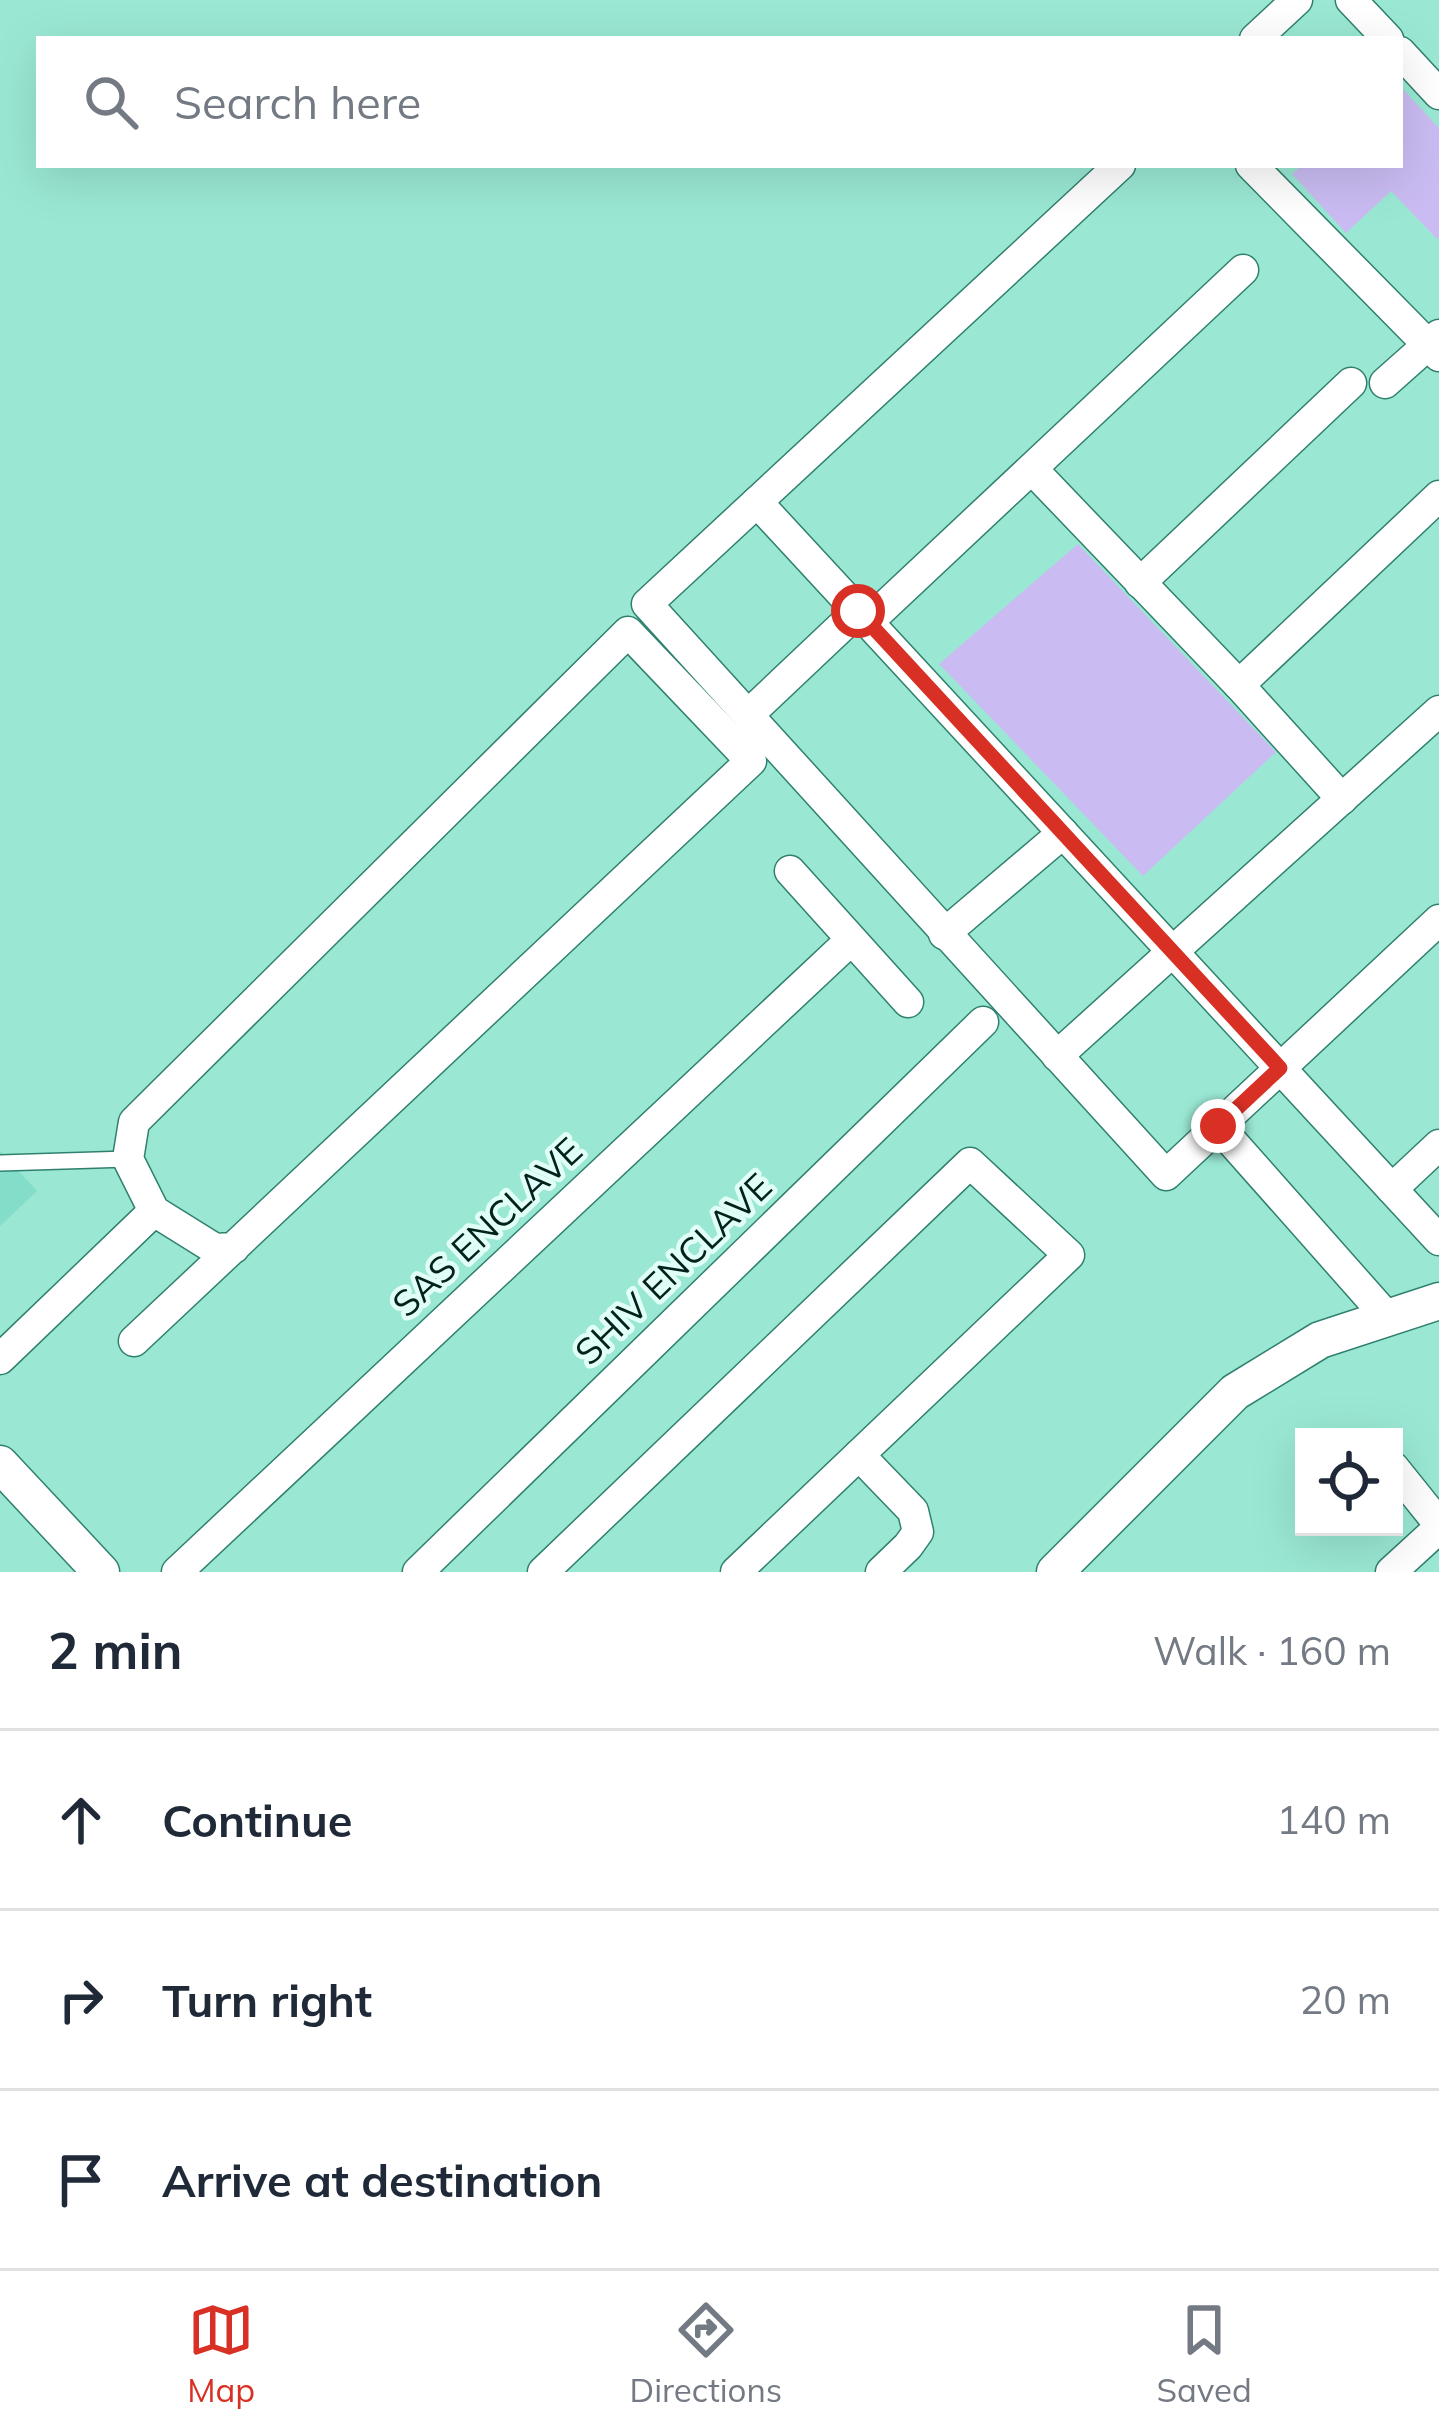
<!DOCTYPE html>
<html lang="en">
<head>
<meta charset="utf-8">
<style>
  :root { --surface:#fff; --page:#f6f6f7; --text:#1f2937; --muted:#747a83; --line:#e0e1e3; --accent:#d93025 }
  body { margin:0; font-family:Mulish,sans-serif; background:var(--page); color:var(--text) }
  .controls { position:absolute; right:36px; bottom:36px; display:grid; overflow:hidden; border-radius:0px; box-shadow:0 12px 48px #0002 }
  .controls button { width:108px; height:108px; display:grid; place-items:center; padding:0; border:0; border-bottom:3px solid var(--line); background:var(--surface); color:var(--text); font:60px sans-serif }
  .stop { position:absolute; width:36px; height:36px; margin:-27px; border:9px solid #d93025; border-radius:50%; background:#fff }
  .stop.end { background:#d93025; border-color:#fff; box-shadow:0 3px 12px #0008 }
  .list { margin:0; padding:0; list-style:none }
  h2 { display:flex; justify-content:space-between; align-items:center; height:156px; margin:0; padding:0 48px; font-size:51px }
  h2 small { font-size:39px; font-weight:400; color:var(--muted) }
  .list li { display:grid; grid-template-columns:78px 1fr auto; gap:36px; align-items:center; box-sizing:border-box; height:180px; padding:0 48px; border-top:3px solid var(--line) }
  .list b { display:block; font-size:45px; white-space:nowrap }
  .list em { font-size:39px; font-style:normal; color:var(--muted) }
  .icon { flex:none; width:66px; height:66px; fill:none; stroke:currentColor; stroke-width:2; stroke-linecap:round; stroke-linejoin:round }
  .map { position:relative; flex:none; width:1439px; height:1572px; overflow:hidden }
  .search { position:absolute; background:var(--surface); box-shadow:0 12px 48px #0002; left:36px; right:36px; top:36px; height:132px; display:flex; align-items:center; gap:30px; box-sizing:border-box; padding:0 42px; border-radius:0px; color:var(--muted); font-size:45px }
  .sheet { height:696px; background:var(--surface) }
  nav { display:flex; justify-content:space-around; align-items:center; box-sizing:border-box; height:168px; border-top:3px solid var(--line); background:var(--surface); font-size:33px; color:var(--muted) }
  nav a { display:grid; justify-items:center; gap:6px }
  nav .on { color:var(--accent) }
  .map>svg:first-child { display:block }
  .built { fill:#84ddc8 }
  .green { fill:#cabcf2 }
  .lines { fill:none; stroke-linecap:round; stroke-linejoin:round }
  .service-casing { stroke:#30806f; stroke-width:18 }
  .minor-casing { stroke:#30806f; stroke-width:33 }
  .tertiary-casing { stroke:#30806f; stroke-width:39 }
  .service { stroke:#fff; stroke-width:15 }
  .minor { stroke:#fff; stroke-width:30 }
  .tertiary { stroke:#fff; stroke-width:36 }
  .route { stroke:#d93025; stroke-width:15 }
  .labels { text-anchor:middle; stroke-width:9; stroke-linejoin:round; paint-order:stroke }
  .street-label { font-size:36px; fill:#02231d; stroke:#e1fff6 }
</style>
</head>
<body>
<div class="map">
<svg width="1439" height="1572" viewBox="0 0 1439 1572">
  <rect width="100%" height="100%" fill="#9ae8d4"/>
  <!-- built -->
  <polygon class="built" points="0,1151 37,1191 0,1226"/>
  <!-- green -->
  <g class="green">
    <polygon points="1400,86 1439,128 1439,237 1437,239 1391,191 1346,233 1292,174 1302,165 1400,165"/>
    <polygon points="1078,544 1276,752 1143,876 939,664"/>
  </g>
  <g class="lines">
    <!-- service casing -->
    <g class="service-casing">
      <polyline id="service" points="0,1163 128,1159"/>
    </g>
    <!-- minor casing -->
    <g class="minor-casing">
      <g id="minor">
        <polyline points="1351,0 1388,39"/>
        <polyline points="1255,39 1297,0"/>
        <polyline points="1400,52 1439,94"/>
        <polyline points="1120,165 647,604 1166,1175 1439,920"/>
        <polyline points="1251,165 1439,356"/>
        <polyline points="1385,383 1439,335"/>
        <polyline points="1032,469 1239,685 1342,799"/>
        <polyline points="757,502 1439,1240"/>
        <polyline points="1140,583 1351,383"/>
        <polyline points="868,622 1243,270"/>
        <polyline points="1239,685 1439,496"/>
        <polyline points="748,715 858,611"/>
        <polyline points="790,871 908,1002"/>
        <polyline points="944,934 1063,833"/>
        <polyline points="1057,1056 1439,711"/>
        <polyline points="1218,1126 1388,1318"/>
        <polyline points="1392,1189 1439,1145"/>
        <polyline points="134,1341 751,761 628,632 134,1122 128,1159 154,1211 215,1249 234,1248"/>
        <polyline points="0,1359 154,1211"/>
        <polyline points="859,1455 913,1511 918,1532 908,1546 881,1572"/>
        <polyline points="1394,1468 1439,1524"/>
        <polyline points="177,1572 851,940"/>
        <polyline points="418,1572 983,1022"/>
        <polyline points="543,1572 970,1163 1069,1255 736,1572"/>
        <polyline points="1391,1572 1439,1528"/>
      </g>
    </g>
    <!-- tertiary casing -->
    <g class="tertiary-casing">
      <g id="tertiary">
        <polyline points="0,1464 101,1572"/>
        <polyline points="1055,1572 1235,1392 1320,1340 1439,1301"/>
      </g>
    </g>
    <!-- service -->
    <use href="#service" class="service"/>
    <!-- minor -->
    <use href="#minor" class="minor"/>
    <!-- tertiary -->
    <use href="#tertiary" class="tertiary"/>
  </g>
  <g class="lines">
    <!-- route -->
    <polyline class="route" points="858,611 1280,1068 1218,1126"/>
  </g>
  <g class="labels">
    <!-- street labels -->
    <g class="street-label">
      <text transform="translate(487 1227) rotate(-43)" y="13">SAS ENCLAVE</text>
      <text transform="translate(673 1269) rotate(-44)" y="13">SHIV ENCLAVE</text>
    </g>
  </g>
</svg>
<div class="controls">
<button><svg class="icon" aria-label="locate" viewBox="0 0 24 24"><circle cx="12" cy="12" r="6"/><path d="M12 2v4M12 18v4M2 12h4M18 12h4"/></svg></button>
</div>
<div class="stop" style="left:858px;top:611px"></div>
<div class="stop end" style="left:1218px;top:1126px"></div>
<div class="search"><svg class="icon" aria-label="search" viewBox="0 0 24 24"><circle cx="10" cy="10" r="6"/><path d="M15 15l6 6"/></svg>Search here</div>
</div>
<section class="sheet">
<h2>2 min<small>Walk · 160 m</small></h2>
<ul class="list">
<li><svg class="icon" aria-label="ahead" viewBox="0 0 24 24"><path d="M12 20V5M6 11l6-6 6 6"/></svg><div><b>Continue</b></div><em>140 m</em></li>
<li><svg class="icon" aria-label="right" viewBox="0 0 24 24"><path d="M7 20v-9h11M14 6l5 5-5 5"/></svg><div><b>Turn right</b></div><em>20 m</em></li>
<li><svg class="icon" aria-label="arrive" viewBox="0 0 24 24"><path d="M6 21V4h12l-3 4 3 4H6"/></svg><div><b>Arrive at destination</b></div></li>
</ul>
</section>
<nav>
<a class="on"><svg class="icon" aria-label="map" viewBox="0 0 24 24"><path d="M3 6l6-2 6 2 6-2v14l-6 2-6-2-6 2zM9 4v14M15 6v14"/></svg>Map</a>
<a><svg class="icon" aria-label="directions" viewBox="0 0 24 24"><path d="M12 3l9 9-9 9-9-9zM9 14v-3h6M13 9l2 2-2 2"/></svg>Directions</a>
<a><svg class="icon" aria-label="saved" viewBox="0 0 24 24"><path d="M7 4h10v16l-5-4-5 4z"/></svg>Saved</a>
</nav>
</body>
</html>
